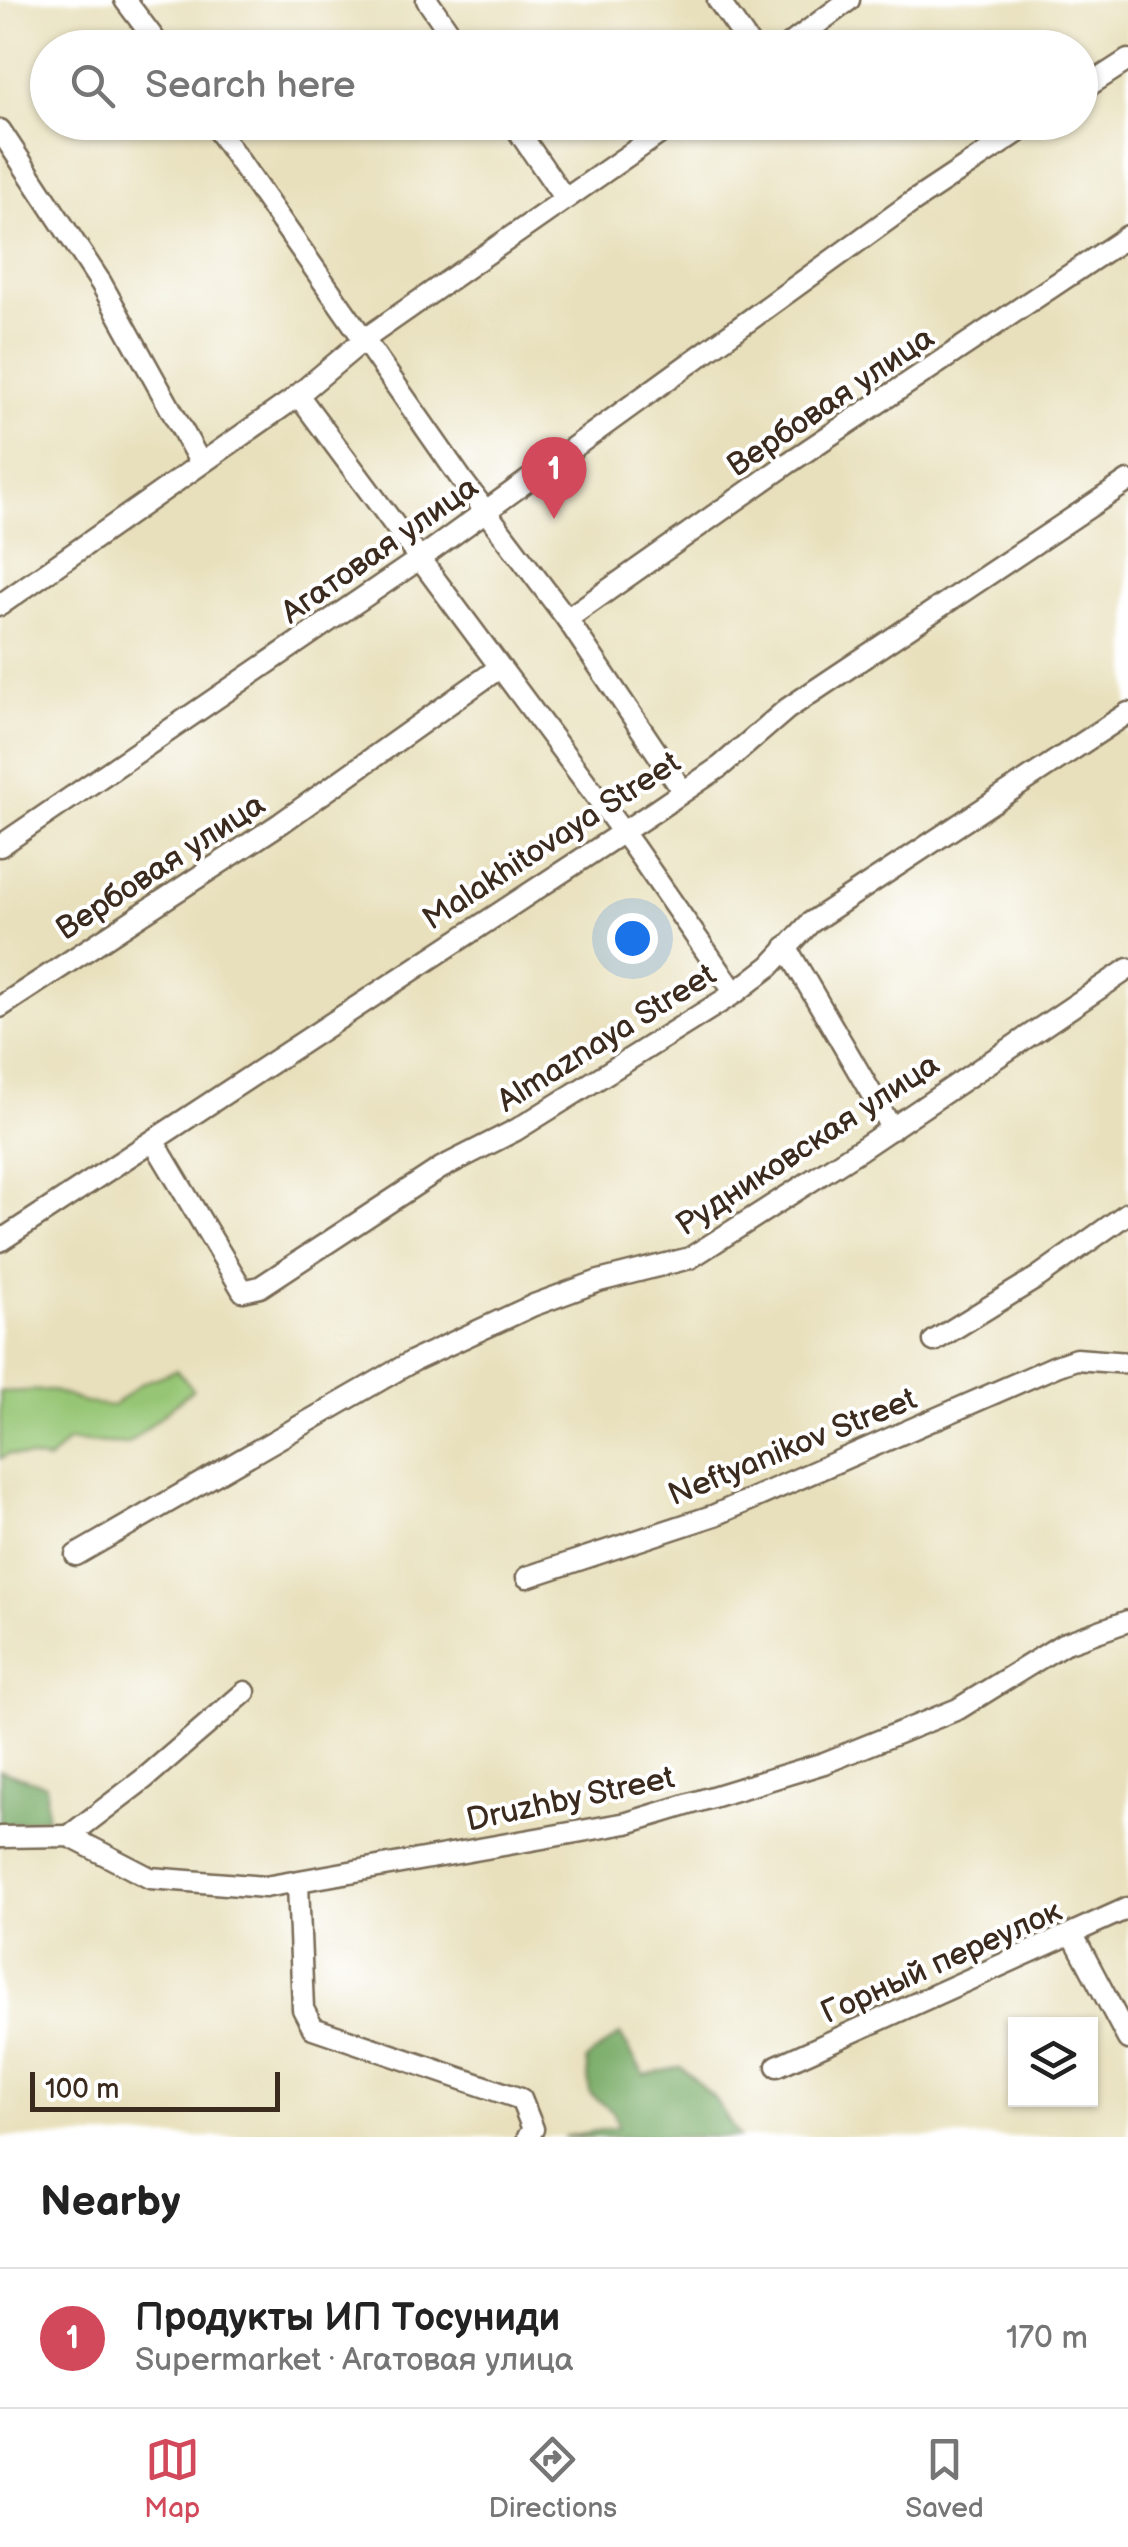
<!DOCTYPE html>
<html lang="en">
<head>
<meta charset="utf-8">
<style>
  :root { --surface:#fff; --page:#f6f6f6; --text:#222; --muted:#767676; --line:#e0e0e0; --accent:#d1495b }
  body { margin:0; font-family:"Balsamiq Sans",sans-serif; background:var(--page); color:var(--text) }
  .controls { position:absolute; right:30px; bottom:30px; display:grid; overflow:hidden; border-radius:0px; box-shadow:0 2px 8px #0004 }
  .controls button { width:90px; height:90px; display:grid; place-items:center; padding:0; border:0; border-bottom:2px solid var(--line); background:var(--surface); color:var(--text); font:50px sans-serif }
  .scale { position:absolute; left:30px; bottom:25px; width:250px; box-sizing:border-box; padding-left:10px; border:5px solid #3b2a1e; border-top:0; font-size:28px; line-height:35px; white-space:nowrap; color:#3b2a1e; -webkit-text-stroke:8px #fff; paint-order:stroke }
  .you { position:absolute; left:632px; top:938px; width:35px; height:35px; margin:-25px; border:8px solid #fff; border-radius:50%; background:#1a73e8; box-shadow:0 0 0 15px #1a73e833 }
  .badge { display:grid; place-items:center; width:65px; height:65px; border-radius:50%; background:var(--accent); color:#fff; font-size:32px; font-weight:700 }
  .pin { position:absolute; translate:-50% -82px; filter:drop-shadow(0 2px 5px #0008) }
  .pin::after { content:''; position:absolute; top:52px; width:35px; height:30px; background:inherit; clip-path:polygon(0 0,100% 0,50% 100%) }
  .list { margin:0; padding:0; list-style:none }
  h2 { display:flex; justify-content:space-between; align-items:center; height:130px; margin:0; padding:0 40px; font-size:42px }
  h2 small { font-size:32px; font-weight:400; color:var(--muted) }
  .list li { display:grid; grid-template-columns:65px 1fr auto; gap:30px; align-items:center; box-sizing:border-box; height:140px; padding:0 40px; border-top:2px solid var(--line) }
  .list b { display:block; font-size:38px; white-space:nowrap }
  .list p { margin:0; font-size:32px; white-space:nowrap; color:var(--muted) }
  .list em { font-size:32px; font-style:normal; color:var(--muted) }
  .icon { flex:none; width:55px; height:55px; fill:none; stroke:currentColor; stroke-width:2; stroke-linecap:round; stroke-linejoin:round }
  .map { position:relative; flex:none; width:1128px; height:2137px; overflow:hidden }
  .search { position:absolute; background:var(--surface); box-shadow:0 2px 8px #0004; left:30px; right:30px; top:30px; height:110px; display:flex; align-items:center; gap:25px; box-sizing:border-box; padding:0 35px; border-radius:55px; color:var(--muted); font-size:38px }
  .sheet { height:270px; background:var(--surface) }
  nav { display:flex; justify-content:space-around; align-items:center; box-sizing:border-box; height:140px; border-top:2px solid var(--line); background:var(--surface); font-size:28px; color:var(--muted) }
  nav a { display:grid; justify-items:center; gap:5px }
  nav .on { color:var(--accent) }
  .map>svg:first-child { display:block }
  .green { fill:#96c675; stroke:#68784a; stroke-width:2.5 }
  .forest { fill:#78ab66; stroke:#5a6a42; stroke-width:2.5 }
  .lines { fill:none; stroke-linecap:round; stroke-linejoin:round }
  .minor-casing { stroke:#786a55; stroke-width:25 }
  .minor { stroke:#fff; stroke-width:20 }
  .labels { text-anchor:middle; stroke-width:8; stroke-linejoin:round; paint-order:stroke }
  .street-label { font-size:32px; fill:#3b2a1e; stroke:#fff }
</style>
</head>
<body>
<div class="map">
<svg width="1128" height="2137" viewBox="0 0 1128 2137">
  <rect width="100%" height="100%" fill="#fff"/>
  <filter id="ink" filterUnits="userSpaceOnUse"><feTurbulence type="fractalNoise" baseFrequency=".01" numOctaves="2"/><feDisplacementMap in="SourceGraphic" scale="20" xChannelSelector="R" yChannelSelector="G"/><feConvolveMatrix kernelMatrix="1 2 1 2 8 2 1 2 1" color-interpolation-filters="sRGB"/></filter>
  <filter id="wash" filterUnits="userSpaceOnUse"><feTurbulence type="fractalNoise" baseFrequency=".0048" numOctaves="4" result="noise"/><feDisplacementMap in="SourceGraphic" scale="40" xChannelSelector="R" yChannelSelector="G"/><feGaussianBlur stdDeviation="2.25" result="paint"/><feColorMatrix in="noise" values="0 0 0 0 0 0 0 0 0 0 0 0 0 0 0 0 0 1.4 0 .05"/><feComposite in="paint" operator="in"/></filter>
  <g filter="url(#wash)">
    <rect width="100%" height="100%" fill="#e8e0bc"/>
    <!-- green -->
    <polygon class="green" points="177,1370 193,1389 128,1444 68,1441 48,1461 9,1454 0,1459 0,1392 51,1390 86,1403 113,1406 142,1383"/>
    <!-- forest -->
    <g class="forest">
      <polygon points="0,1770 46,1785 47,1817 0,1826"/>
      <polygon points="620,2034 644,2075 681,2067 715,2099 739,2137 563,2137 618,2127 614,2113 590,2093 586,2060"/>
    </g>
  </g>
  <g filter="url(#ink)">
    <g class="lines">
      <!-- minor casing -->
      <g class="minor-casing">
        <g id="minor">
          <polyline points="125,0 161,48"/>
          <polyline points="427,0 460,48"/>
          <polyline points="718,0 752,48"/>
          <polyline points="785,48 849,0"/>
          <polyline points="1080,91 1128,60"/>
          <polyline points="212,122 462,480 567,619 682,790"/>
          <polyline points="512,122 565,199"/>
          <polyline points="0,130 101,283 200,462"/>
          <polyline points="298,395 633,846 735,993"/>
          <polyline points="0,605 292,400 366,338 676,122"/>
          <polyline points="567,619 787,464 1128,236"/>
          <polyline points="0,846 421,558 911,203 1033,122"/>
          <polyline points="786,947 892,1129"/>
          <polyline points="0,1007 281,823 499,668"/>
          <polyline points="154,1142 243,1291 260,1287 441,1168 516,1130 735,993 770,966 810,923 1128,713"/>
          <polyline points="0,1241 655,811 721,766 787,709 1128,481"/>
          <polyline points="934,1341 1038,1277 1128,1213"/>
          <polyline points="76,1555 413,1361 534,1305 599,1281 690,1258 861,1149 1128,969"/>
          <polyline points="527,1577 715,1515 1056,1366 1076,1359 1128,1363"/>
          <polyline points="69,1836 145,1778 245,1692"/>
          <polyline points="0,1837 69,1836 150,1878 265,1887 627,1823 824,1763 958,1709 1063,1644 1128,1621"/>
          <polyline points="298,1884 303,2009 313,2028 521,2099 533,2129 528,2137"/>
          <polyline points="1073,1935 1128,2039"/>
          <polyline points="777,2066 1128,1908"/>
        </g>
      </g>
      <!-- minor -->
      <use href="#minor" class="minor"/>
    </g>
  </g>
  <g class="labels">
    <!-- street labels -->
    <g class="street-label">
      <text transform="translate(830 401) rotate(-34)" y="11">Вербовая улица</text>
      <text transform="translate(379 549) rotate(-35)" y="11">Агатовая улица</text>
      <text transform="translate(551 840) rotate(-33)" y="11">Malakhitovaya Street</text>
      <text transform="translate(160 866) rotate(-33)" y="11">Вербовая улица</text>
      <text transform="translate(606 1037) rotate(-32)" y="11">Almaznaya Street</text>
      <text transform="translate(807 1144) rotate(-33)" y="11">Рудниковская улица</text>
      <text transform="translate(792 1446) rotate(-22)" y="11">Neftyanikov Street</text>
      <text transform="translate(570 1798) rotate(-12)" y="11">Druzhby Street</text>
      <text transform="translate(941 1961) rotate(-24)" y="11">Горный переулок</text>
    </g>
  </g>
</svg>
<div class="controls">
<button><svg class="icon" aria-label="layers" viewBox="0 0 24 24"><path d="M12 4l9 5-9 5-9-5zM3 14l9 5 9-5"/></svg></button>
</div>
<div class="scale">100 m</div>
<div class="you"></div>
<div class="pin badge" style="left:554px;top:519px">1</div>
<div class="search"><svg class="icon" aria-label="search" viewBox="0 0 24 24"><circle cx="10" cy="10" r="6"/><path d="M15 15l6 6"/></svg>Search here</div>
</div>
<section class="sheet">
<h2>Nearby<small></small></h2>
<ul class="list">
<li><span class="badge">1</span><div><b>Продукты ИП Тосуниди</b><p>Supermarket · Агатовая улица</p></div><em>170 m</em></li>
</ul>
</section>
<nav>
<a class="on"><svg class="icon" aria-label="map" viewBox="0 0 24 24"><path d="M3 6l6-2 6 2 6-2v14l-6 2-6-2-6 2zM9 4v14M15 6v14"/></svg>Map</a>
<a><svg class="icon" aria-label="directions" viewBox="0 0 24 24"><path d="M12 3l9 9-9 9-9-9zM9 14v-3h6M13 9l2 2-2 2"/></svg>Directions</a>
<a><svg class="icon" aria-label="saved" viewBox="0 0 24 24"><path d="M7 4h10v16l-5-4-5 4z"/></svg>Saved</a>
</nav>
</body>
</html>
